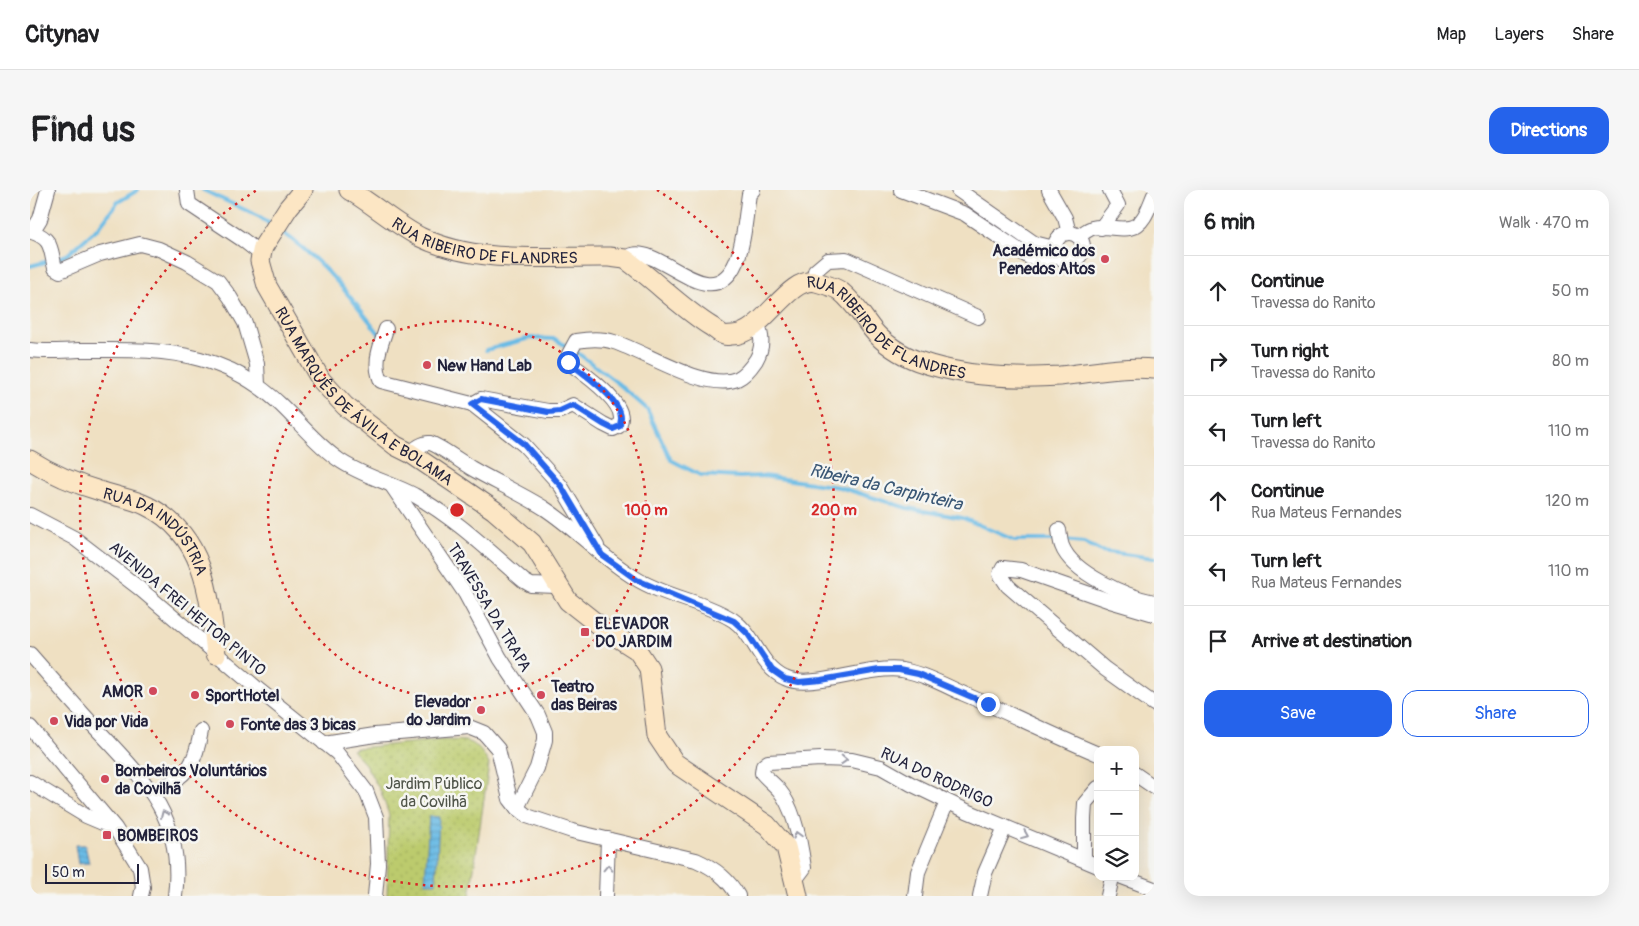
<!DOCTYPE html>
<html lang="en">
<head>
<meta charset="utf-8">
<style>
  :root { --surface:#fff; --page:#f6f6f6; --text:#202124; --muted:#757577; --line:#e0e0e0; --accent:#2563eb }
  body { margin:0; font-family:Pangolin,sans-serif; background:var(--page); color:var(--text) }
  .controls { position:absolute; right:15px; bottom:15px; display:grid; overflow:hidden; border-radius:10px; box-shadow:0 5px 20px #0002 }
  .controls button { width:45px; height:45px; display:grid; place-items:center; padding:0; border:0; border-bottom:1px solid var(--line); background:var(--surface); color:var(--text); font:25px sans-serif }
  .scale { position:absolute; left:15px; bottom:12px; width:94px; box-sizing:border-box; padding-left:5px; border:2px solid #22223b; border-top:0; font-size:14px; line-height:18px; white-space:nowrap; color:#22223b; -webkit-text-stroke:4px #f6f6f2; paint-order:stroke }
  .stop { position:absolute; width:15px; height:15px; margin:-11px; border:4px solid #2563eb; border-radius:50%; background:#fff }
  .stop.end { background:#2563eb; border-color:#fff; box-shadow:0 1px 5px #0008 }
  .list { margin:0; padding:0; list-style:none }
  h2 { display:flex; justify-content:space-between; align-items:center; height:65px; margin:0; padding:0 20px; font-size:21px }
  h2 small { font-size:16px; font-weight:400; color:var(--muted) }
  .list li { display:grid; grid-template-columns:32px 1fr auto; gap:15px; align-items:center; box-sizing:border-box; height:70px; padding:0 20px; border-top:1px solid var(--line) }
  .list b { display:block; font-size:19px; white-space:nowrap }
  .list p { margin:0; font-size:16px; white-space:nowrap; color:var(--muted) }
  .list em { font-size:16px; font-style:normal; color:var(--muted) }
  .actions { display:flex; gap:10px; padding:15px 20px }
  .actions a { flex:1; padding:11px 0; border:1px solid var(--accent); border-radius:15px; text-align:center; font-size:18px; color:var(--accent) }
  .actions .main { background:var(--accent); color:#fff }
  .icon { flex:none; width:28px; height:28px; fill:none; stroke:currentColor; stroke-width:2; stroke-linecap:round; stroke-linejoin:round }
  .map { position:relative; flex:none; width:1124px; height:706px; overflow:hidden; border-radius:15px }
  header { display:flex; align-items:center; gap:30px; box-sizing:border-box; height:70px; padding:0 25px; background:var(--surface); border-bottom:1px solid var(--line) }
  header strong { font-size:24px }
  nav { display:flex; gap:28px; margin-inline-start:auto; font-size:18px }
  .intro { display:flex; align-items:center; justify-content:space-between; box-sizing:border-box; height:120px; padding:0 30px }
  h1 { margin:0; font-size:35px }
  .button { padding:12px 22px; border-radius:15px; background:var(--accent); color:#fff; font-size:18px; font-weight:700 }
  main { display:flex; gap:30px; padding:0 30px }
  aside { flex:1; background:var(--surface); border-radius:15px; box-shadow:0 5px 20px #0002 }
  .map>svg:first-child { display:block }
  .green { fill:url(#green-dots); stroke:#6f7654 }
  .water { fill:url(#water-rules); stroke:#466e90 }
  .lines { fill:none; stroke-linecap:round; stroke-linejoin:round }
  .stream { stroke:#6abbe5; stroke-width:4 }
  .street-casing { stroke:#6a646a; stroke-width:16 }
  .secondary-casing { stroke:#6a646a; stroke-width:21 }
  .street { stroke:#fff; stroke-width:14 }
  .secondary { stroke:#fce6c4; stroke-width:19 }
  .oneway { stroke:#9c9ca7 }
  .route { stroke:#2563eb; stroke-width:6 }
  .ring { fill:none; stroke:#d62828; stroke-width:2.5; stroke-dasharray:2.5 5 }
  .poi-dot { fill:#d1495b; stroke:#f6f6f2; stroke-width:2 }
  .labels { text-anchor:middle; stroke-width:5; stroke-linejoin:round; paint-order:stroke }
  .street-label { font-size:16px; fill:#22223b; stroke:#f6f6f2 }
  .poi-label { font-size:16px; font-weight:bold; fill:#22223b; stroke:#f6f6f2; text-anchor:start }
  .park-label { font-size:16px; fill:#50554a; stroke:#f6f6f2 }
  .water-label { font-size:18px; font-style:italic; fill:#3b5876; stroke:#f6f6f2 }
  .centre { fill:#d62828; stroke:#f6f6f2; stroke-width:2.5 }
  .ring-label { font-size:15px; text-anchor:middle; font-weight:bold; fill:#d62828; stroke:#f6f6f2; stroke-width:5; stroke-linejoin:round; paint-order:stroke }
</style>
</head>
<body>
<header>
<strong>Citynav</strong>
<nav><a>Map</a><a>Layers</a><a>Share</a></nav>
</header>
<div class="intro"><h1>Find us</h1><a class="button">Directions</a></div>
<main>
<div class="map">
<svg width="1124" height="706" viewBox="0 0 1124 706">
  <defs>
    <pattern id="green-dots" width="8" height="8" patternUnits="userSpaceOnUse" patternTransform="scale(1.25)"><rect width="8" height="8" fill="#bccb6d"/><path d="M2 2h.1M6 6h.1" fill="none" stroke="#a1ae5f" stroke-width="1.8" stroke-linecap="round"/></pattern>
    <pattern id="water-rules" width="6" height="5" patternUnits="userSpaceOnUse" patternTransform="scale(1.25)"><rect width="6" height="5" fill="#6abbe5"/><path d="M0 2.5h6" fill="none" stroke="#5ca0c5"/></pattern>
  </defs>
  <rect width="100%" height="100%" fill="#f6f6f2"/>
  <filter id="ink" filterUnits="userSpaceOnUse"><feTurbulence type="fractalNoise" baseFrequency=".02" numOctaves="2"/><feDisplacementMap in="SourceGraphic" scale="10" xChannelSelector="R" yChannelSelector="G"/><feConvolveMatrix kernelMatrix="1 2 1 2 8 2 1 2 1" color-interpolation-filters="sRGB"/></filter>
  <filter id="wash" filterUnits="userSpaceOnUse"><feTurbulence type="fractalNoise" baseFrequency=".0096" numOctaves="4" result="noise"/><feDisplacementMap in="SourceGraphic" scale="20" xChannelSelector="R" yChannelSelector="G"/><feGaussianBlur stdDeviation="1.12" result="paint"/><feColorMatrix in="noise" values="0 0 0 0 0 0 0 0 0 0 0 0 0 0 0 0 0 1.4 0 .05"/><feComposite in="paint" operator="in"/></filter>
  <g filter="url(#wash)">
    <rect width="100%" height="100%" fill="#efe0c2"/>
    <!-- green -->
    <path class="green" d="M 410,550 C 439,551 444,547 459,574 L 440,706 L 357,706 L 359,625 L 351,602 L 335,574 L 322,560 L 328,558 Z"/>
    <!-- water -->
    <g class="water">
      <polygon points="399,626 409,627 406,693 395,693"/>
      <polygon points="45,655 55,655 59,673 48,674"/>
    </g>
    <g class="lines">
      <!-- stream -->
      <g class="stream">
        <polyline points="173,0 230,27 240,34"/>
        <path d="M 250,41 C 291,68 321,107 350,145"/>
        <polyline points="26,69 37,65 68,38 88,12 108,0"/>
        <polyline points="0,76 19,71"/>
        <polyline points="456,160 500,148 525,149 549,164 590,195 617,219 641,270 670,285 710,287 733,286 809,297 877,318 933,328 984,350 1027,350"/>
        <polyline points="1034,350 1054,352 1071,361 1124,368"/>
      </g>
    </g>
  </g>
  <g filter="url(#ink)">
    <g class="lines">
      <!-- street casing -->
      <g class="street-casing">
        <g id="street">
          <path d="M 18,0 L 10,29 L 2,42 C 23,49 20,59 25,78 L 30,81 L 70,64 L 110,54 L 129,59 L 157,72 L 188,91 L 200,107 L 215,133 L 227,174 L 228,195"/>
          <polyline points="157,0 159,14 213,50 232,65"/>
          <polyline points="871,0 935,24 999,67 1016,70 1028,66"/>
          <polyline points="928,0 1004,53 1024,58"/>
          <polyline points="1019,0 1035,28 1039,43"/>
          <polyline points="1071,38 1088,15 1080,0"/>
          <circle cx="1039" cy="57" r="14"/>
          <path d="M 1048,46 C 1052,44 1057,40 1062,38 C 1081,33 1101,48 1114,27 C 1118,21 1121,12 1124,5"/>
          <path d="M 595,69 C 598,68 600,66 602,65 C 633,57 682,127 706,72 C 714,55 716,23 719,4 L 723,0"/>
          <polyline points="784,92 785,81 798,70 816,69 948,127"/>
          <path d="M 356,139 C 350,158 343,172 351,191 L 442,214"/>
          <path d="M 0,160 C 16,162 33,161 49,160 C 90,160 130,158 170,169 C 200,177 228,193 251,215 C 270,233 287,255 309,270 C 332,286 359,292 384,305 C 425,328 459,361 494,391 L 501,395 L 527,396"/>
          <path d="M 380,263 C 385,259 393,252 400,253 C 408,255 433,273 441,278 C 465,292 490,303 514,318 C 546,339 572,368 605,388 C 635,407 673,411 703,430 C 725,445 730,477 755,488 C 781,501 837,475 872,480 C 894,484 914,495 934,504 C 979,523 1023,545 1068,564"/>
          <polyline points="362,296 435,403 470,468 508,525 515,542 515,550 507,578 487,618"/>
          <polyline points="0,325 44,348 109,398 230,501 307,563 336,601 346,627 348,674 345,706"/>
          <path d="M 1029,340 C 1030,345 1030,351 1032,356 C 1042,383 1097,407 1124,412"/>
          <path d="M 567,356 L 531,296 L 494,255 L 442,214 L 451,209 L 518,221 L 530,221 L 543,215 L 573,234 L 583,239 L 589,236 C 590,233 591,231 591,228 C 591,209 552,182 538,172 L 539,164 L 546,151 C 558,149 572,148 584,152 C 616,162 676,202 707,189 C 714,186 722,176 726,170 C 733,158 733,146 727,134"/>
          <polyline points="1124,424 1080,411 991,380 973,378 970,384 978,396 1075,479 1124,514"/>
          <path d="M 0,464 C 21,488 42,512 63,535 C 113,588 155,627 145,706"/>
          <polyline points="0,537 85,638 110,678 113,697 111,706"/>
          <path d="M 294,553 L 345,545 L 439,537 L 454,543 L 468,559 L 480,609 L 487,618 L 497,626 L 542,641 L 666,670 C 684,678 698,688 708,706"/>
          <polyline points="1105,584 1124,597"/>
          <polyline points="0,592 56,626 82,637"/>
          <path d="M 123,604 C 156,584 164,581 171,541"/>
          <polyline points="1054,669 1054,629 1055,613 1068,598"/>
          <polyline points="1092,687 1124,699"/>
          <path d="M 765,690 L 774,678 C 771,655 764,618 749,600 C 744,594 737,589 732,583 L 733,576 L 738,572 L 791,569 L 822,570 L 851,577 L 881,594 L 937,621 L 1068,676"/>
          <polyline points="576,706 578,649"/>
          <polyline points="885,706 888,682 917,612"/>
          <polyline points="950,706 955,683 975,637"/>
          <polyline points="1078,706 1082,687"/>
        </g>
      </g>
      <!-- secondary casing -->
      <g class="secondary-casing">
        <g id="secondary">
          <path id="s1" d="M 273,0 L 258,18 L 233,57 L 230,71 L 237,96 L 291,190 L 315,216 L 366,256 L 380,263 L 464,320 L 502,353 L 538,411 L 571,437 L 607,460 L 619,478 L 627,546 L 645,573 L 737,635 L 756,657 L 768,706"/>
          <path id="s2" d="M 319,0 C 343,14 365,34 390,47 C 448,75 517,66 579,67 L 595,69 C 625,90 651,118 682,137 C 685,139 690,144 694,145 C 697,146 699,145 702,145 C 733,145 757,86 786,92 C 793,94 805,97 810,101 C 823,111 832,126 842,139 C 853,153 871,165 888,171 C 933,187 983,189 1030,186 C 1062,183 1091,176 1124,179"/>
          <path id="s3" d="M 0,270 C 22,284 49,295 73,302 C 87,307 104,309 117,316 C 175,344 180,407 186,464"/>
        </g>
      </g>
      <!-- street -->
      <use href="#street" class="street"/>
      <!-- secondary -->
      <use href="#secondary" class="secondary"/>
    </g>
    <!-- one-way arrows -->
    <defs><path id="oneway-chevron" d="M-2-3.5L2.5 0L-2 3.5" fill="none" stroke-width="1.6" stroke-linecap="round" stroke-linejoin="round" transform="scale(1.25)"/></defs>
    <g class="oneway">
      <use href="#oneway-chevron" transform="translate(814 570) rotate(2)"/>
      <use href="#oneway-chevron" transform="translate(134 624) rotate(-114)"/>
      <use href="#oneway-chevron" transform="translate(767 645) rotate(-106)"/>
      <use href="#oneway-chevron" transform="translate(995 645) rotate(22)"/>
      <use href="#oneway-chevron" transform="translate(578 678) rotate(-88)"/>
    </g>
  </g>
  <g class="lines" filter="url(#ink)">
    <!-- route -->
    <path class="route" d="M 538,172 C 552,182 591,209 591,228 C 591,231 590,233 590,236 L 583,239 L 573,234 L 543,215 L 530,221 L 518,222 L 451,209 L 442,214 L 494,254 L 531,296 L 572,365 L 607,390 L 704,431 L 718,444 L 742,480 L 755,489 L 769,492 L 791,490 L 849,480 L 869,480 L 888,484 L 958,514"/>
  </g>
  <!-- distance rings -->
  <g class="ring">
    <circle cx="427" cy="320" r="189"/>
    <path d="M627 0A377 377 0 1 1 227 0"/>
  </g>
  <!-- markers -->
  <g class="poi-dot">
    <circle cx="1075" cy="69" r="5"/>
    <circle cx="397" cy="175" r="5"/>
    <rect x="550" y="437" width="10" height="10" rx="2.5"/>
    <circle cx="123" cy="501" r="5"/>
    <circle cx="165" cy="505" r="5"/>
    <circle cx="511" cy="505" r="5"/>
    <circle cx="451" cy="520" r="5"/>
    <circle cx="24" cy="531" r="5"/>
    <circle cx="200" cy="534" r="5"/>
    <circle cx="75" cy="589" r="5"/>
    <rect x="72" y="640" width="10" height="10" rx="2.5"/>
  </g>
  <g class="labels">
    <!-- street labels -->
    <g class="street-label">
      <text dy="6" stroke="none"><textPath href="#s2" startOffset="150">RUA RIBEIRO DE FLANDRES</textPath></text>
      <text dy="6" stroke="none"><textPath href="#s2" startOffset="615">RUA RIBEIRO DE FLANDRES</textPath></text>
      <text dy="6" stroke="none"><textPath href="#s1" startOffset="260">RUA MARQUÊS DE ÁVILA E BOLAMA</textPath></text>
      <text dy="6" stroke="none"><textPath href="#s3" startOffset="149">RUA DA INDÚSTRIA</textPath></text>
      <text transform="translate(460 417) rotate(59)" y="6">TRAVESSA DA TRAPA</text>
      <text transform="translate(158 418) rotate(40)" y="6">AVENIDA FREI HEITOR PINTO</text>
      <text transform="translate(907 587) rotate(25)" y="6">RUA DO RODRIGO</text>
    </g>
    <!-- poi labels -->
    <g class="poi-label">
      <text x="1065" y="66" text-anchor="end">Académico dos<tspan x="1065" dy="18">Penedos Altos</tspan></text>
      <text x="407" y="181">New Hand Lab</text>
      <text x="565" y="439">ELEVADOR<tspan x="565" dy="18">DO JARDIM</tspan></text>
      <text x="521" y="502">Teatro<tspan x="521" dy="18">das Beiras</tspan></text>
      <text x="113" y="507" text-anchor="end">AMOR</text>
      <text x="175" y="511">SportHotel</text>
      <text x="441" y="517" text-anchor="end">Elevador<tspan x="441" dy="18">do Jardim</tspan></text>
      <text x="34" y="537">Vida por Vida</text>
      <text x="210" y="540">Fonte das 3 bicas</text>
      <text x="85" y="586">Bombeiros Voluntários<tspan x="85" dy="18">da Covilhã</tspan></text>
      <text x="87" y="651">BOMBEIROS</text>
    </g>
    <!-- park labels -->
    <g class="park-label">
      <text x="404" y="599">Jardim Público<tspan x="404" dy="18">da Covilhã</tspan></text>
    </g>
    <!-- water labels -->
    <g class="water-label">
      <text transform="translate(856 297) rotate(13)" y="6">Ribeira da Carpinteira</text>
    </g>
  </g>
  <circle cx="427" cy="320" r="8" class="centre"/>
  <g class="ring-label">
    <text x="616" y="325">100 m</text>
    <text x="804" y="325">200 m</text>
  </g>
</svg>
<div class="controls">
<button>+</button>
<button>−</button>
<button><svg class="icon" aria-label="layers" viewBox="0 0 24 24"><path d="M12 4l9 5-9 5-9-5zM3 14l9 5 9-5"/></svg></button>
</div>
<div class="scale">50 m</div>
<div class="stop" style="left:538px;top:172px"></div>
<div class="stop end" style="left:958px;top:514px"></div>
</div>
<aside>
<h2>6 min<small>Walk · 470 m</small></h2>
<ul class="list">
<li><svg class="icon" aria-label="ahead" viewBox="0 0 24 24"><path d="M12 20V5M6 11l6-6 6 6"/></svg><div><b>Continue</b><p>Travessa do Ranito</p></div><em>50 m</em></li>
<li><svg class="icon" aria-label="right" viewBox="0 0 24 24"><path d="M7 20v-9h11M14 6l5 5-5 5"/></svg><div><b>Turn right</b><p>Travessa do Ranito</p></div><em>80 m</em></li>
<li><svg class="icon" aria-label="left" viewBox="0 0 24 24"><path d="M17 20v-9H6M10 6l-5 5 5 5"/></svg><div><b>Turn left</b><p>Travessa do Ranito</p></div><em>110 m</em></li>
<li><svg class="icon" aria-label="ahead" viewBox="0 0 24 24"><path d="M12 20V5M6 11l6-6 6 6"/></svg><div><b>Continue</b><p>Rua Mateus Fernandes</p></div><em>120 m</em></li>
<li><svg class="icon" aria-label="left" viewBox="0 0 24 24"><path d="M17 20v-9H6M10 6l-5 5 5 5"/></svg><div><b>Turn left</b><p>Rua Mateus Fernandes</p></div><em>110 m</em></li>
<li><svg class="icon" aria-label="arrive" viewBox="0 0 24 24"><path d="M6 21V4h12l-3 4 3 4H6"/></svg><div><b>Arrive at destination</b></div></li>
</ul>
<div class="actions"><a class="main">Save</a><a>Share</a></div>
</aside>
</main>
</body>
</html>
